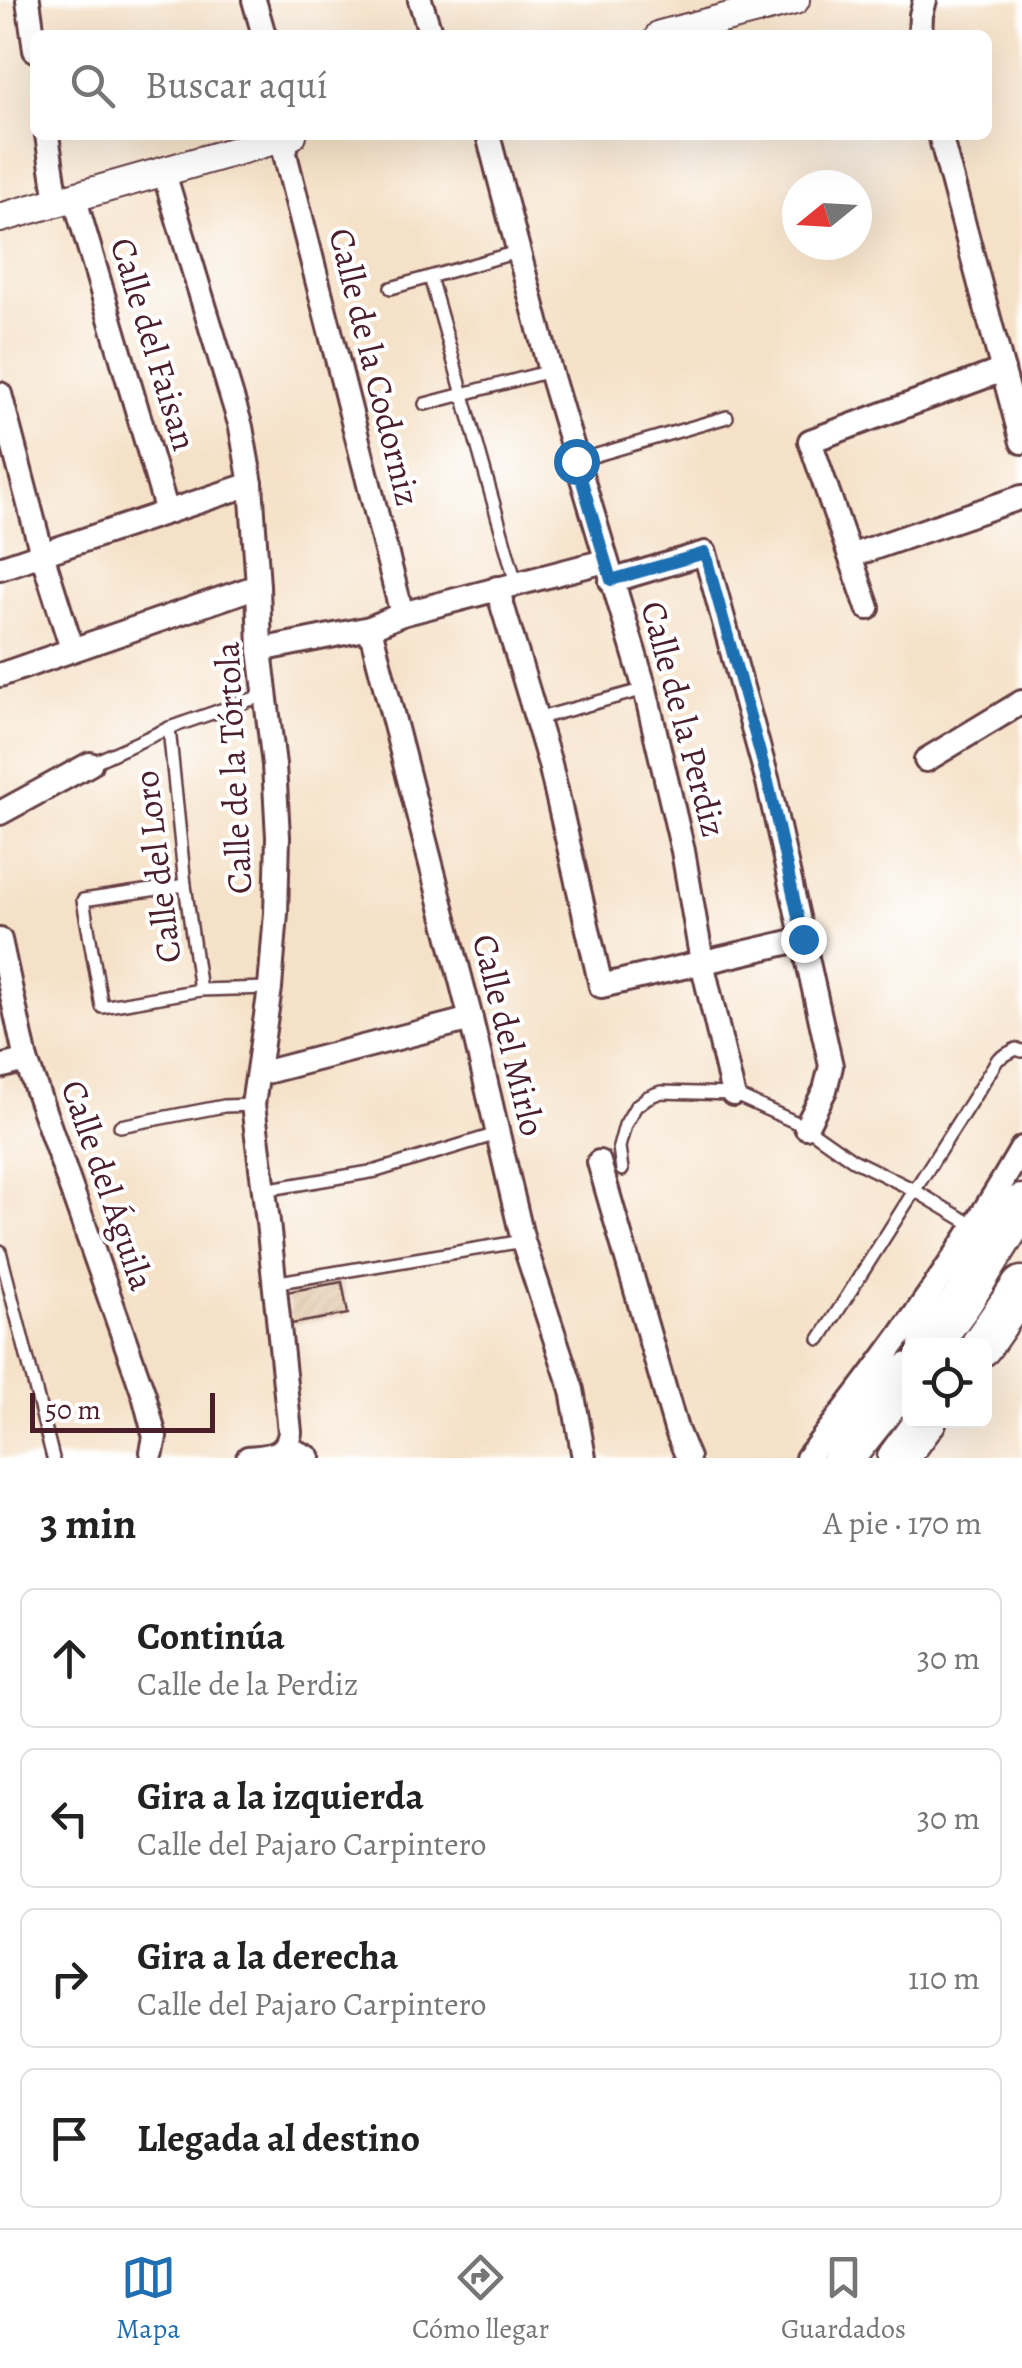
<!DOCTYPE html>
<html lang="es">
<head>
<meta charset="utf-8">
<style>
  :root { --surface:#fff; --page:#f6f6f6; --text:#222; --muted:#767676; --line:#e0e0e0; --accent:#1f6fb2 }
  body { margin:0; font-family:Alegreya,serif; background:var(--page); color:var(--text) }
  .controls { position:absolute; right:30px; bottom:30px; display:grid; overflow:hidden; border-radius:15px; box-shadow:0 10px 40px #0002 }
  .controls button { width:90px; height:90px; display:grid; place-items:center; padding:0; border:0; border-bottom:2px solid var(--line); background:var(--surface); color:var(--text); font:50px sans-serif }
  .compass { position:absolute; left:782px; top:170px; width:90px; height:90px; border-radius:50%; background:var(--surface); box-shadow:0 10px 40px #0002; rotate:252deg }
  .scale { position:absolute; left:30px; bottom:25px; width:185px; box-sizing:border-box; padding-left:10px; border:5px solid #4a1f2b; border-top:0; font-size:28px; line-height:35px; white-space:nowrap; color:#4a1f2b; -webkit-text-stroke:8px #fff; paint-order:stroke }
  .stop { position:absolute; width:30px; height:30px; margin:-22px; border:8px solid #1f6fb2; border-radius:50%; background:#fff }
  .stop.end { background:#1f6fb2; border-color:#fff; box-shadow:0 2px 10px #0008 }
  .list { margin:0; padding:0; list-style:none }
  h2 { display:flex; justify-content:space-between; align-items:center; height:130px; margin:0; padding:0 40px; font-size:42px }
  h2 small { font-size:32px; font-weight:400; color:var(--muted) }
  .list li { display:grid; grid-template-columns:65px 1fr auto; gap:30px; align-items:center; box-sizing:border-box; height:140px; margin:0 20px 20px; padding:0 20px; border:2px solid var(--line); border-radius:15px }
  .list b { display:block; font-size:38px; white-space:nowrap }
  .list p { margin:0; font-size:32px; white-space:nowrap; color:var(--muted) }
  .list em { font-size:32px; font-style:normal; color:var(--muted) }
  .icon { flex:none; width:55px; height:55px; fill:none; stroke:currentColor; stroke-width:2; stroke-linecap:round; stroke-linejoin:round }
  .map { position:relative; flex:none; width:1022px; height:1458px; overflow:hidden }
  .search { position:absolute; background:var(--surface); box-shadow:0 10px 40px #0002; left:30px; right:30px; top:30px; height:110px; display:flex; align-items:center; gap:25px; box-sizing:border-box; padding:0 35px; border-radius:15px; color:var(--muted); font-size:38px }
  .sheet { height:770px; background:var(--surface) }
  nav { display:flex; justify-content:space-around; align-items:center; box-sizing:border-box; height:140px; border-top:2px solid var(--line); background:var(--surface); font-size:28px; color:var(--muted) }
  nav a { display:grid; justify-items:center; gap:5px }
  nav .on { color:var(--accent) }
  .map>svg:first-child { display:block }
  .building { fill:url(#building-hatch) }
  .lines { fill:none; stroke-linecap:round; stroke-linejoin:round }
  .service-casing { stroke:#643c42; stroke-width:16 }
  .minor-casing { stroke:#643c42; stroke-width:28 }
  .tertiary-casing { stroke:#643c42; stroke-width:32 }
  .motorway-casing { stroke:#643c42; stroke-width:45 }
  .service { stroke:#fff; stroke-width:11 }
  .minor { stroke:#fff; stroke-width:22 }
  .tertiary { stroke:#fff; stroke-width:28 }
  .motorway { stroke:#fff; stroke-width:40 }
  .route { stroke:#1f6fb2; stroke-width:12 }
  .labels { text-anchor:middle; stroke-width:8; stroke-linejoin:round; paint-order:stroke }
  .street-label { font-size:35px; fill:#4a1f2b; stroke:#fff }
</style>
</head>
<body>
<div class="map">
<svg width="1022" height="1458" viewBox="0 0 1022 1458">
  <defs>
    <pattern id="building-hatch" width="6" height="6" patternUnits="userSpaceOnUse" patternTransform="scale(2.5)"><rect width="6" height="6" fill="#d7b286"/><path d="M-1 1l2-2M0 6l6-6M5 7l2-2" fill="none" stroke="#b0906e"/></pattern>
  </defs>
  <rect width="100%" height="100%" fill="#fff"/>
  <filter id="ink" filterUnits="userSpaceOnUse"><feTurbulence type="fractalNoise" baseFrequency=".01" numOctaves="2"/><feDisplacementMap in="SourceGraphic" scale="20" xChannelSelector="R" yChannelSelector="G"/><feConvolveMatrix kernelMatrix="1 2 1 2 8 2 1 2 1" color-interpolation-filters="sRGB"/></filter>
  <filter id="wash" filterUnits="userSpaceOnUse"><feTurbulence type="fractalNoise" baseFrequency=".0048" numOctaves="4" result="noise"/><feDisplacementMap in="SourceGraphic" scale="40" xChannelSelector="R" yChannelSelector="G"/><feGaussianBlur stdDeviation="2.25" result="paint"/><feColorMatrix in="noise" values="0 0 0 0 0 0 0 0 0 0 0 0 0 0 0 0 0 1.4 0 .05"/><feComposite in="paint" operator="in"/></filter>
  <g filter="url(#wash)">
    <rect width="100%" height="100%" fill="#f5e1c7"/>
    <g id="blocks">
      <!-- building -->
      <polygon class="building" points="342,1282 348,1314 291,1324 286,1292"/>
    </g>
  </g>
  <g filter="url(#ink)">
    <use href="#blocks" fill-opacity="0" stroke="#643c42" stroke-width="2.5"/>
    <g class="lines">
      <!-- service casing -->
      <g class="service-casing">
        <g id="service">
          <polyline points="430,277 516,583"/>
          <polyline points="391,288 517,252"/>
          <polyline points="425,404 550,371"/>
          <polyline points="576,461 727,417"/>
          <polyline points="536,719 645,689"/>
          <polyline points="169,728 185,885 200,990 270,988"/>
          <polyline points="90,764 169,728 264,695"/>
          <polyline points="185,885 83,900 102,1007 200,990"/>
          <polyline points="120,1126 224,1106 253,1105"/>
          <polyline points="622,1170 619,1147 625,1125 636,1106 648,1097 661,1092 733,1094 806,1127 853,1160 914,1190 976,1227"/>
          <polyline points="264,1190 376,1171 497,1134"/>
          <polyline points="0,1251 53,1458"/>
          <polyline points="273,1283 523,1241"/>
          <polyline points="820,1339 998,1059 1016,1049 1022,1051"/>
        </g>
      </g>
      <!-- minor casing -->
      <g class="minor-casing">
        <g id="minor">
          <polyline points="28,0 35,50"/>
          <polyline points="254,0 264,35"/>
          <polyline points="420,0 431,35"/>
          <polyline points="920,35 921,15 925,0"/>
          <polyline points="47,135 57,202"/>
          <polyline points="288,135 285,154 402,614"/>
          <polyline points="488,135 550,371 645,689 683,851 702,962 733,1094"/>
          <polyline points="940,135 1022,442"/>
          <path d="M 164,173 L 241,427 L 251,484 L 258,586 L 260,650 L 274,765 L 278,837 L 276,913 L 270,988 L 253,1105 L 268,1222 L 290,1432 C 287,1457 268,1456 248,1458"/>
          <polyline points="74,196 167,512"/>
          <polyline points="1003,370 810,441 850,556 1022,497"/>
          <polyline points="0,394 42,554 72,649"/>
          <polyline points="850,556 868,608"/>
          <polyline points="0,568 251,484"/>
          <polyline points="611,581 705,553 768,782 831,1066 825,1090 806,1127"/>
          <polyline points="497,588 550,764 601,986 803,939"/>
          <polyline points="370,628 471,1019 523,1241 572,1390 584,1458"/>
          <polyline points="260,650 370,628 402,614 605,561"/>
          <polyline points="0,675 258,586"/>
          <polyline points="926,760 1022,702"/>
          <polyline points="0,813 90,764"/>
          <polyline points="0,940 26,1060 144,1395 155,1437 152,1452"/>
          <polyline points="0,1067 26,1060"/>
          <polyline points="258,1074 471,1019"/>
          <polyline points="599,1162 676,1429 688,1458"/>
          <polyline points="286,1447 309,1458"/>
          <path d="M 807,1458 C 886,1359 959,1258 1022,1148"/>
        </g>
      </g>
      <!-- tertiary casing -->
      <g class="tertiary-casing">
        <g id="tertiary">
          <polyline points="660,35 795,0"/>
          <polyline points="0,218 292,135"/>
        </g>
      </g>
      <!-- motorway casing -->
      <g class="motorway-casing">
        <g id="motorway">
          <polyline points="929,1346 962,1301 1022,1205"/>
          <polyline points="981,1346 1022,1287"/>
          <polyline points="843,1458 910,1373"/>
          <polyline points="898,1458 926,1420"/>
        </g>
      </g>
      <!-- service -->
      <use href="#service" class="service"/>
      <!-- minor -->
      <use href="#minor" class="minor"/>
      <!-- tertiary -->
      <use href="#tertiary" class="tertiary"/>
      <!-- motorway -->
      <use href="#motorway" class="motorway"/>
    </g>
  </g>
  <g class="lines" filter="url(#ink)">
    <!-- route -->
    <polyline class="route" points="576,461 611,580 705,553 768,782 803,939"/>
  </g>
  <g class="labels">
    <!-- street labels -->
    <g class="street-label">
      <text transform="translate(154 344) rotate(73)" y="12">Calle del Faisan</text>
      <text transform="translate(375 367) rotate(76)" y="12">Calle de la Codorniz</text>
      <text transform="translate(684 719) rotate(75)" y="12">Calle de la Perdiz</text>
      <text transform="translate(233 768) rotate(-93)" y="12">Calle de la Tórtola</text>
      <text transform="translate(157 867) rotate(-97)" y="12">Calle del Loro</text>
      <text transform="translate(509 1035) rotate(76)" y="12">Calle del Mirlo</text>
      <text transform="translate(108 1185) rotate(71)" y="12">Calle del Águila</text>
    </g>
  </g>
</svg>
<div class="controls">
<button><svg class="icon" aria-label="locate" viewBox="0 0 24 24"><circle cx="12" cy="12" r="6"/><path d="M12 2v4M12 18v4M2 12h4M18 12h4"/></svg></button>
</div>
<svg class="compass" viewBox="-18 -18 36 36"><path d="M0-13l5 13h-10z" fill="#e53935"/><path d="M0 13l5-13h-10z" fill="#767676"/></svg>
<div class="scale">50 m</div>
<div class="stop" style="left:576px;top:461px"></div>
<div class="stop end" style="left:803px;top:939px"></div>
<div class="search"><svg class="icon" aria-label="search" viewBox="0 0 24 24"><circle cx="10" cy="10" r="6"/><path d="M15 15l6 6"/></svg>Buscar aquí</div>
</div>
<section class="sheet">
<h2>3 min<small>A pie · 170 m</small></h2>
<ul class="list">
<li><svg class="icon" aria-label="ahead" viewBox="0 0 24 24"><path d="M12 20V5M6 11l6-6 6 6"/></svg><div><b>Continúa</b><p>Calle de la Perdiz</p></div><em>30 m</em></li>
<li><svg class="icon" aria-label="left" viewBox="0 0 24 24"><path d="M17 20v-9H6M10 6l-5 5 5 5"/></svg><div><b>Gira a la izquierda</b><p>Calle del Pajaro Carpintero</p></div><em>30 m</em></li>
<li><svg class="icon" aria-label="right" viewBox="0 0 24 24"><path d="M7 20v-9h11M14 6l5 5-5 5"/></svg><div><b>Gira a la derecha</b><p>Calle del Pajaro Carpintero</p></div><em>110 m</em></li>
<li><svg class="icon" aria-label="arrive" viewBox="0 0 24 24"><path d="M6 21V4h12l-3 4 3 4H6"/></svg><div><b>Llegada al destino</b></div></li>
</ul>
</section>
<nav>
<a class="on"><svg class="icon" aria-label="map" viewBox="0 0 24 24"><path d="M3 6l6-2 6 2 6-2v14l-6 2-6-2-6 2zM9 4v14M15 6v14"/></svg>Mapa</a>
<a><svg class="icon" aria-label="directions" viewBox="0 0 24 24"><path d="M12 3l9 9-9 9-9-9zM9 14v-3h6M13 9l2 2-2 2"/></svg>Cómo llegar</a>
<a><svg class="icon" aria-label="saved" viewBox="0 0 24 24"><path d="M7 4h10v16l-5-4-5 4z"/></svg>Guardados</a>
</nav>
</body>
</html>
